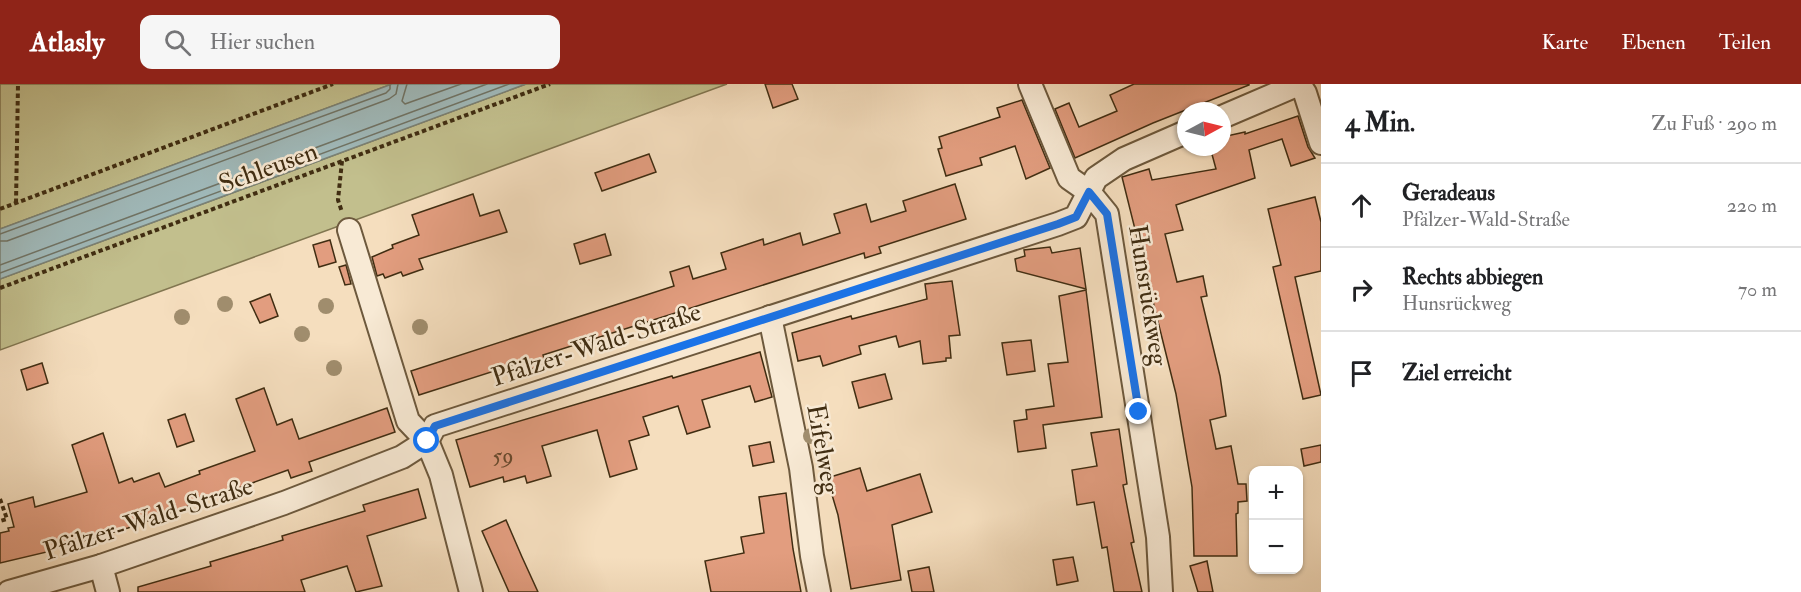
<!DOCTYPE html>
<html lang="de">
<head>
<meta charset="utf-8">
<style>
  :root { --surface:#fff; --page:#f6f6f6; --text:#202124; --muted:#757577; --line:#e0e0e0; --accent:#8f2418 }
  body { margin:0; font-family:"IM FELL Double Pica",serif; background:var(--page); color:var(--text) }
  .controls { position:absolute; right:18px; bottom:18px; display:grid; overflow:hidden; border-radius:12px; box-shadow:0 2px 4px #0004 }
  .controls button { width:54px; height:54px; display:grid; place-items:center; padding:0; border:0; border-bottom:2px solid var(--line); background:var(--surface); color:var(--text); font:30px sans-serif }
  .compass { position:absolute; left:1177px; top:18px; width:54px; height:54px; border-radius:50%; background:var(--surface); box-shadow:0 2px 4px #0004; rotate:83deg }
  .stop { position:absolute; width:18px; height:18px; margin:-14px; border:4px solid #1a73e8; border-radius:50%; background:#fff }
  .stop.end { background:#1a73e8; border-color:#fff; box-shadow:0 2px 6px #0008 }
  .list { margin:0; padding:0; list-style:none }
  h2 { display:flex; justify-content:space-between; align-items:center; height:78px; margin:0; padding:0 24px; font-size:26px }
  h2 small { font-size:20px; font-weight:400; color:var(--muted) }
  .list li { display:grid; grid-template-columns:39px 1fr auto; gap:18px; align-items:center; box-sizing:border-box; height:84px; padding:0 24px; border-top:2px solid var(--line) }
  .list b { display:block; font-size:22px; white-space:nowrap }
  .list p { margin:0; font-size:20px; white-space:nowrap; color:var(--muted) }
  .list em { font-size:20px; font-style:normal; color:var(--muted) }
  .icon { flex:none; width:33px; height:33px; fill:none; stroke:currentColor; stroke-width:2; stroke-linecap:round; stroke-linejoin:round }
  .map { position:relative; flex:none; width:1321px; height:508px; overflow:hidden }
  header { display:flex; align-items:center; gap:36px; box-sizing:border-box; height:84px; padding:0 30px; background:var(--accent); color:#fff }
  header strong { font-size:28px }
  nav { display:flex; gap:33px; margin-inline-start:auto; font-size:21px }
  .search { width:420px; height:54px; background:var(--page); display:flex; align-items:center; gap:15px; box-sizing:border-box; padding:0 21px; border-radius:12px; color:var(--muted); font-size:22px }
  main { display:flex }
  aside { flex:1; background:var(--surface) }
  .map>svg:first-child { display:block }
  .green { fill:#c2bf8d; stroke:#817650; stroke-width:1.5 }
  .water { fill:#a0babb; stroke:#7a8277; stroke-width:1.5 }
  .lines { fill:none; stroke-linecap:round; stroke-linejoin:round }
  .shore { stroke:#707466; stroke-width:1.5 }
  .building { fill:#e29d7f; stroke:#402d12; stroke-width:1.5 }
  .minor-casing { stroke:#6d593d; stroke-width:26 }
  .path { stroke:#402d12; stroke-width:4; stroke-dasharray:4.5 3; stroke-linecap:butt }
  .minor { stroke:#f8ead5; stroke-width:22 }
  .tree { fill:#a08d6d }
  .route { stroke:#1a73e8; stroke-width:8 }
  .labels { text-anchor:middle; stroke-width:5; stroke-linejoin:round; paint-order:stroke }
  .number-label { font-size:22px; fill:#68492d }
  .street-label { font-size:26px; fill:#402d12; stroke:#f8ead5 }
</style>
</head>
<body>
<header>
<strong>Atlasly</strong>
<div class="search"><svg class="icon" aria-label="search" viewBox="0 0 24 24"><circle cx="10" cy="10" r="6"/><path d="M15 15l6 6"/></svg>Hier suchen</div>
<nav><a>Karte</a><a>Ebenen</a><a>Teilen</a></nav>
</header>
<main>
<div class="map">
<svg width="1321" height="508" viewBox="0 0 1321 508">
  <rect width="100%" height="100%" fill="#f5debe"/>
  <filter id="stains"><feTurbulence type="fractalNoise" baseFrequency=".00333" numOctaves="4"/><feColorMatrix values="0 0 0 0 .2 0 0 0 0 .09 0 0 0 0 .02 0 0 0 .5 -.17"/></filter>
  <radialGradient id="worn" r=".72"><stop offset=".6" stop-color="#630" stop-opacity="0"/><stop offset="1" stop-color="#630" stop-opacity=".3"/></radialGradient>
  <!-- green -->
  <g class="green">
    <polygon points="0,0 392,0 0,145"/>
    <polygon points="526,0 727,0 0,266 0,195"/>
  </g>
  <!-- water -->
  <polygon class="water" points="392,0 526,0 0,195 0,145"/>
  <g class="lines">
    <!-- shore -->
    <g class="shore">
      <polyline points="407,0 402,17 405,20 461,0"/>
      <polyline points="0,150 386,9 390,5 390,0"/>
      <polyline points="0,157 7,157 389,15 396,10 398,0"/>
      <polyline points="0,181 487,0"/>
      <polyline points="0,189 509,0"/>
    </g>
  </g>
  <!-- building -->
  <g class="building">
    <polygon points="765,0 792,0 798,15 773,24"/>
    <polygon points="1134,0 1249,0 1249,1 1153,39 1075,74 1055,25 1069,19 1079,43 1117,27 1110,11"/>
    <polygon points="1022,16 1050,84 1026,95 1015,62 980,74 982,81 946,92 938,65 942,64 939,53 1000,33 997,24"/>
    <polygon points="1298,32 1308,63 1315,74 1291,82 1282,55 1249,66 1255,94 1176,121 1183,146 1165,150 1177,198 1203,192 1207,212 1201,213 1220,292 1226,332 1210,336 1216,365 1231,362 1238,400 1246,400 1247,417 1238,418 1238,429 1236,430 1237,472 1194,472 1192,403 1176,310 1122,93 1149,85 1152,96 1216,85 1210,63 1222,63 1222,53 1245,48 1245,50"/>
    <polygon points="649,70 656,88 602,107 595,89"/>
    <polygon points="955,100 966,135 879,163 881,169 865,174 864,169 543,271 546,281 529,286 526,277 419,311 411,287 674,202 670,188 689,182 693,195 726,185 721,169 763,155 764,161 800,149 803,161 840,149 834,130 866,120 871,138 906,127 903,117"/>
    <polygon points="473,110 480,132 499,126 507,148 419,175 423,185 403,192 401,188 385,194 383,190 377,192 372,173 393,164 392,161 419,151 412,131"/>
    <polygon points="1315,113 1321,138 1321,187 1295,193 1321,311 1303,315 1273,183 1281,181 1268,125"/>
    <polygon points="605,150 611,171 580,180 574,160"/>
    <polygon points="330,156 336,178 319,183 313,161"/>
    <polygon points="1050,163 1052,169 1080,164 1086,205 1017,187 1015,175 1025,172 1024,166"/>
    <polygon points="346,181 351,200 345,201 339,183"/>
    <polygon points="952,197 960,251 949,252 951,274 946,274 946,277 923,280 920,257 899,263 896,252 859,262 861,270 823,282 820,272 798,277 792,249 851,232 852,235 927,215 925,200"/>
    <polygon points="1086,206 1102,333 1043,341 1046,364 1018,368 1014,337 1027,335 1026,326 1054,322 1048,280 1068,278 1059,212"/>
    <polygon points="270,210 278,232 260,239 250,218"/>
    <polygon points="1031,256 1035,287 1007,291 1002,259"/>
    <polygon points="760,268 772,313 755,318 750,302 702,316 710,343 687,350 678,322 643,333 649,351 629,357 637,385 610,393 597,346 542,362 551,392 527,399 525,392 504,398 503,393 470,403 456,356 672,292 673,294"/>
    <polygon points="42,279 48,299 27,306 21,286"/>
    <polygon points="885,290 892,315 859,324 852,298"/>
    <polygon points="264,304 277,341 292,335 299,355 387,324 395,348 309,378 312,387 291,394 288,386 128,444 51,466 51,467 0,479 0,449 9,447 8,444 14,443 8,420 33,413 35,423 87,408 72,361 103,349 119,399 132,394 134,398 159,389 165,403 200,390 199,387 255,367 236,315"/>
    <polygon points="185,330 194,357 177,363 168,336"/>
    <polygon points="1119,345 1127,400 1123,401 1134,458 1131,459 1142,508 1114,508 1107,463 1102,464 1094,418 1077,421 1072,386 1097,382 1091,349"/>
    <polygon points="770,358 774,378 753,382 749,362"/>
    <polygon points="1321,361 1321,378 1304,382 1301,365"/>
    <polygon points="860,384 867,407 920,390 932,428 892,441 901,496 851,505 838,431 827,394"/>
    <polygon points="418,405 426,434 367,452 382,502 356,508 347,482 301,496 305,508 138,508 138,503 211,482 210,478 283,456 282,452 365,427 363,421"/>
    <polygon points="786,409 793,465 801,508 711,508 705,477 744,469 741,453 764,449 759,413"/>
    <polygon points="506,436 522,473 538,508 509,508 482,447"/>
    <polygon points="1073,473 1078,497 1057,501 1053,476"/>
    <polygon points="1207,477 1213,508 1198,508 1190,482"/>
    <polygon points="929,483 934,508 912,508 908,487"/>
  </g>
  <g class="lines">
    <!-- minor casing -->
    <g class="minor-casing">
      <g id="minor">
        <polyline points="1030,0 1069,94 1089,108 1107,130 1158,453 1161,508"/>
        <polyline points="1299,0 1305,9 1321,59"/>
        <polyline points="1222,33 1299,0"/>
        <polyline points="349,146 408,337 427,357 441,391 471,508"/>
        <polyline points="770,233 801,384 812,472 819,508"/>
        <polyline points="101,482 108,508"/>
        <polyline points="9,508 101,482 284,419 402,373 427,357 435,342 1058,140 1076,133 1096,94 1124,75 1186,48"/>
      </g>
    </g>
    <!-- path -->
    <g class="path">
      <polyline points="342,77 338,116 342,128"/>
      <polyline points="16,119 18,0"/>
      <polyline points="0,125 333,0"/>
      <polyline points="0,204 550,0"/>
      <polyline points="0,415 7,435 0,437"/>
    </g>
    <!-- minor -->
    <use href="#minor" class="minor"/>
  </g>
  <!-- trees -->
  <g class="tree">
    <circle cx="225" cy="220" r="8"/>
    <circle cx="326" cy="222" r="8"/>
    <circle cx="182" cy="233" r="8"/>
    <circle cx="420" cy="243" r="8"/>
    <circle cx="302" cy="250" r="8"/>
    <circle cx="334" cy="284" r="8"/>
    <circle cx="811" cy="352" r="8"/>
  </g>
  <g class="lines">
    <!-- route -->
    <polyline class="route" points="427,357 435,342 1058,140 1076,133 1089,108 1107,130 1139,328"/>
  </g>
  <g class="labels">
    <!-- number labels -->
    <g class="number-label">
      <text x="503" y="379">59</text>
    </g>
    <!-- street labels -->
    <g class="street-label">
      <text transform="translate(268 83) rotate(-20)" y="9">Schleusen</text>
      <text transform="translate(1149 211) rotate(81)" y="9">Hunsrückweg</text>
      <text transform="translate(596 260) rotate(-18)" y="9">Pfälzer-Wald-Straße</text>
      <text transform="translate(824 365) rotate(80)" y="9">Eifelweg</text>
      <text transform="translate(148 434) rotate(-18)" y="9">Pfälzer-Wald-Straße</text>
    </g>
  </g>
  <rect width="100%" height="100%" filter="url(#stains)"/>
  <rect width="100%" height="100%" fill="url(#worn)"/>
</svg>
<div class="controls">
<button>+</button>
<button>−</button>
</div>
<svg class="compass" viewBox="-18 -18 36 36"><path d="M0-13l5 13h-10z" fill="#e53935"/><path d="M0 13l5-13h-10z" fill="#757577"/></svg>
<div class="stop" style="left:427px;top:357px"></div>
<div class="stop end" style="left:1139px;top:328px"></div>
</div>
<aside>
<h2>4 Min.<small>Zu Fuß · 290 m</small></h2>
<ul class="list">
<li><svg class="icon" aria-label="ahead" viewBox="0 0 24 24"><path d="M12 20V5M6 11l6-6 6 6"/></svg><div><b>Geradeaus</b><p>Pfälzer-Wald-Straße</p></div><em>220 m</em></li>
<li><svg class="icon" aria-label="right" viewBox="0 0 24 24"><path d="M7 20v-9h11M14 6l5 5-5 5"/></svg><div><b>Rechts abbiegen</b><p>Hunsrückweg</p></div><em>70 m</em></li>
<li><svg class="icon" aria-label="arrive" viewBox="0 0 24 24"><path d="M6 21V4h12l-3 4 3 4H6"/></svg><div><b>Ziel erreicht</b></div></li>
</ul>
</aside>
</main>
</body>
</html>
